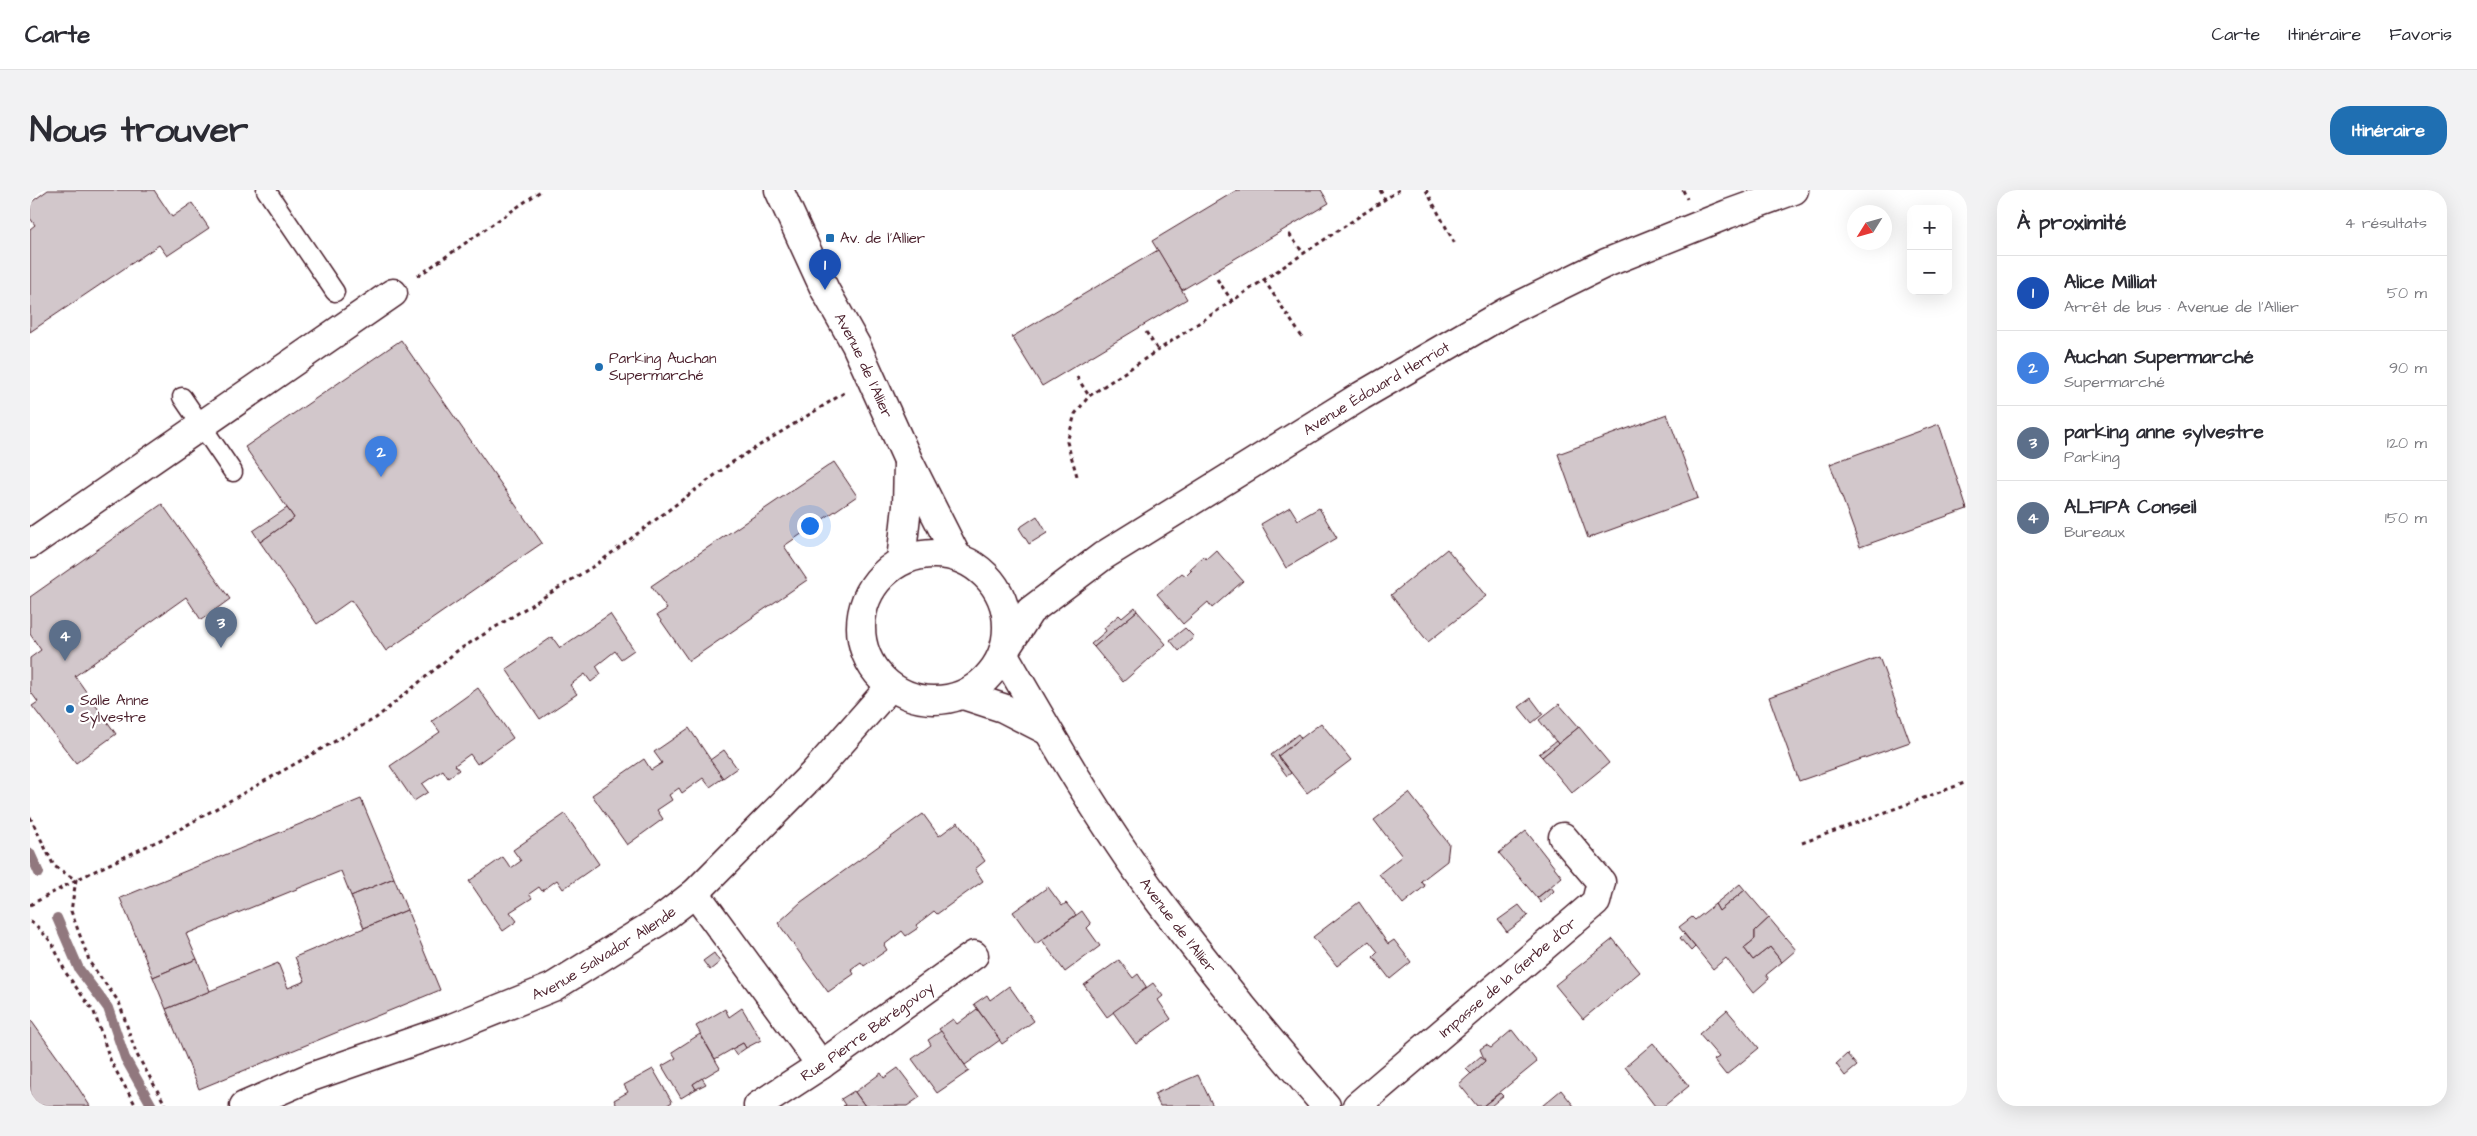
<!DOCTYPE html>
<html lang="fr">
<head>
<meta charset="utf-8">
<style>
  :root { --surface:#fff; --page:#f2f2f3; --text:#2b2b33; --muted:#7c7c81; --line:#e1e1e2; --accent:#1f6fb2 }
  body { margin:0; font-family:"Architects Daughter",sans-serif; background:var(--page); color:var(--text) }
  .controls { position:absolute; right:15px; top:15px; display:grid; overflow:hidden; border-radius:10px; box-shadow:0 5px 20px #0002 }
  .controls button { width:45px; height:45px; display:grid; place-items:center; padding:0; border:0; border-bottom:1px solid var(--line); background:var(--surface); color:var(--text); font:25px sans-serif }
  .compass { position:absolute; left:1817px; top:15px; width:45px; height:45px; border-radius:50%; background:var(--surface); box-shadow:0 5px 20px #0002; rotate:233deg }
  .you { position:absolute; left:779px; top:335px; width:18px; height:18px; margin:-12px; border:4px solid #fff; border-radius:50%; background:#1a73e8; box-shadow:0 0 0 8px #1a73e833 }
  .badge { display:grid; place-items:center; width:32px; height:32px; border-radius:50%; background:var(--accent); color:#fff; font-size:16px; font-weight:700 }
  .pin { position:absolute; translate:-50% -41px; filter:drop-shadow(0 1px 2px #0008) }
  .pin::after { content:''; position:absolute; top:26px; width:18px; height:15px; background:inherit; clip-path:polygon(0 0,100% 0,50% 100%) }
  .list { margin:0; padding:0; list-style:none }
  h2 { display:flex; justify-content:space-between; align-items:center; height:65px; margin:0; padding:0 20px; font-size:21px }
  h2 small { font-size:16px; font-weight:400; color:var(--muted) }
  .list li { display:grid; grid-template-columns:32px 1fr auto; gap:15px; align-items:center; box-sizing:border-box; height:75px; padding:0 20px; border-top:1px solid var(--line) }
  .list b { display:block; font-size:19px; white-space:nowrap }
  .list p { margin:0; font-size:16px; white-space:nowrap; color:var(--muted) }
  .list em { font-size:16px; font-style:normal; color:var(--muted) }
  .map { position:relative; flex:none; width:1937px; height:916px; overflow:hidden; border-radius:20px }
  header { display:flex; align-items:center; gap:30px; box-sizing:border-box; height:70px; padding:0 25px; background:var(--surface); border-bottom:1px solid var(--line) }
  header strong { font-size:24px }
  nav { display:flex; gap:28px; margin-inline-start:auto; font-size:18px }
  .intro { display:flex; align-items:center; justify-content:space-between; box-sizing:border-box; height:120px; padding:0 30px }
  h1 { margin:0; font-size:35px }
  .button { padding:12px 22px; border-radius:20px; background:var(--accent); color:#fff; font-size:18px; font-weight:700 }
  main { display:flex; gap:30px; padding:0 30px }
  aside { flex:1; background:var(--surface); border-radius:20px; box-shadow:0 5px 20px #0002 }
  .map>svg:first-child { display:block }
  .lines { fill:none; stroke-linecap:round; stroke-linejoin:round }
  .stream { stroke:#91787e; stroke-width:10 }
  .building { fill:#d2c7cb; stroke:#4a1f2b }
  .service-casing { stroke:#4a1f2b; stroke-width:21 }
  .minor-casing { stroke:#4a1f2b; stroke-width:31 }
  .path { stroke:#4a1f2b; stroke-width:3; stroke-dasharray:4 4; stroke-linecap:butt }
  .service { stroke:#fff; stroke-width:18 }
  .minor { stroke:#fff; stroke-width:28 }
  .poi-dot { fill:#1f6fb2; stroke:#fff; stroke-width:2 }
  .labels { text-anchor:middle; stroke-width:4.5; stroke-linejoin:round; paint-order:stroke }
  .poi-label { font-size:15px; fill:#4a1f2b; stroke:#fff; text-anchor:start }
  .street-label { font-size:15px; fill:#4a1f2b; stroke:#fff }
</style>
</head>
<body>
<header>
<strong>Carte</strong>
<nav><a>Carte</a><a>Itinéraire</a><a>Favoris</a></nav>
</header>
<div class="intro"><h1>Nous trouver</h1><a class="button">Itinéraire</a></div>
<main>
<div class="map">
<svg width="1937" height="916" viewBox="0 0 1937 916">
  <rect width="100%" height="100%" fill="#fff"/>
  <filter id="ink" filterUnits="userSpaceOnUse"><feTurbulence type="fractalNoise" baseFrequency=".02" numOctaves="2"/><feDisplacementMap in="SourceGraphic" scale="10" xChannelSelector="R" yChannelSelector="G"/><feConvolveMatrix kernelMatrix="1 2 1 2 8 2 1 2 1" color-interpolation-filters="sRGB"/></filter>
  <g filter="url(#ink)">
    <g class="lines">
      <!-- stream -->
      <g class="stream">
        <polyline points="0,663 9,683"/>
        <polyline points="27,728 49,779 78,818 95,868 122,916"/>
      </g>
    </g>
    <!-- building -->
    <g class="building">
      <polygon points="18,0 124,0 142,27 162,13 179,38 137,66 129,55 0,142 0,39 5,35 0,28 0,13"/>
      <polygon points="1207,0 1291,0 1299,13 1152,100 1122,51"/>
      <polygon points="1128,60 1157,109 1012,196 982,147"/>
      <polygon points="371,150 512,353 356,461 321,410 287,434 230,352 264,328 215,257"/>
      <polygon points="1637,224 1668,308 1558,348 1528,264"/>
      <polygon points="1909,234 1937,319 1830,357 1800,274"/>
      <polygon points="804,272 827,306 754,356 777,390 659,471 627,425 637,419 621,396"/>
      <polygon points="132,314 200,409 171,430 156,407 45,486 86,544 46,573 2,516 8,512 0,501 0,468 11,460 0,444 0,407"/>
      <polygon points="1260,317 1268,330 1289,318 1307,348 1256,378 1231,334"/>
      <polygon points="257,318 264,328 230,352 223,341"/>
      <polygon points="1007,326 1017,343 999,354 989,338"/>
      <polygon points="1417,359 1456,406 1398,452 1361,405"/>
      <polygon points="1186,360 1213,391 1182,418 1178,412 1153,434 1127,404 1152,383 1156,386 1162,380 1160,379 1174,366 1176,369"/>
      <polygon points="1105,417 1107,421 1064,457 1061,454 1076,441 1074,438 1089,425 1092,428"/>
      <polygon points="1107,421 1136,454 1093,492 1064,457"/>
      <polygon points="580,424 604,460 591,469 585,461 566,476 571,484 561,492 555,484 540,495 547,504 510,529 476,479 522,447 530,458"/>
      <polygon points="1155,438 1164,447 1149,461 1140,450"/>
      <polygon points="1849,467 1880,552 1769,591 1739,507"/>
      <polygon points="448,498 483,548 447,574 440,564 425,575 429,580 418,588 413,580 392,594 398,602 384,611 360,576 410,542 402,531"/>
      <polygon points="1501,508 1513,524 1502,533 1489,517"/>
      <polygon points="1529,514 1549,537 1528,554 1509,530"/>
      <polygon points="1291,533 1321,570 1277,603 1248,566"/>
      <polygon points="1549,537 1579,573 1542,603 1512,567"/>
      <polygon points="659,538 693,588 680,597 673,588 652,603 649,598 639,605 642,610 627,620 633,629 597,655 562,605 614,569 621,580 632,573 624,562"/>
      <polygon points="1268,544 1271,548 1248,566 1261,583 1257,586 1241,565"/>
      <polygon points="1526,551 1528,554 1512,567 1509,564"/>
      <polygon points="694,560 707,578 693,588 680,570"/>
      <polygon points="1379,603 1419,654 1417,671 1391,691 1395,696 1373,714 1349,684 1372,666 1344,630"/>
      <polygon points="331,609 364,688 321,706 311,681 156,744 167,769 123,787 90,708"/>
      <polygon points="535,624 569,674 533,699 527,690 512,701 509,697 499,704 502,708 480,722 487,731 473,741 439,691 473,667 481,678 491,671 483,660"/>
      <polygon points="893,624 909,646 928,632 955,671 945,679 953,691 907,724 904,721 886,735 888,738 876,746 872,741 854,755 857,760 834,776 831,772 821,779 824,784 798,802 748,733 771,712"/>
      <polygon points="1496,641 1532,687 1507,708 1469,663"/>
      <polygon points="364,688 377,720 334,738 321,706"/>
      <polygon points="1710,694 1715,700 1689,721 1685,714"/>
      <polygon points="1018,697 1032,716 1036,713 1046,725 1006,754 983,722"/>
      <polygon points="1521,697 1524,701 1511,713 1507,708"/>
      <polygon points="1715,700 1739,728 1725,741 1725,749 1714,758 1723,770 1740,757 1752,772 1736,785 1739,789 1723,803 1696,768 1683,779 1649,737 1662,727 1665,730 1685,714 1689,721"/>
      <polygon points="1329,712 1358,754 1364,750 1381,772 1360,789 1343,767 1348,762 1339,751 1307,776 1283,747"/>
      <polygon points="1489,715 1498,726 1477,742 1468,730"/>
      <polygon points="377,720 410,800 169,899 136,819 248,773 258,798 275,791 265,767"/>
      <polygon points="1052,721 1061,734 1057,738 1070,756 1035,782 1012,750"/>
      <polygon points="1739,728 1766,760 1752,772 1740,757 1723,770 1714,758 1725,749 1725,741"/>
      <polygon points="1654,744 1665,757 1661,761 1650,748"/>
      <polygon points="1583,749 1610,782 1553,829 1525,795"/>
      <polygon points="684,763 690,772 680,780 673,771"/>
      <polygon points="167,769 180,801 136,819 123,787"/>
      <polygon points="1089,770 1103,788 1108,784 1117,798 1077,827 1054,795"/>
      <polygon points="1123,793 1133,806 1128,810 1141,829 1106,854 1083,822"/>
      <polygon points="979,796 1004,831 972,854 944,814 957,805 960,810"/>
      <polygon points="712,818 731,850 716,858 713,853 685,869 666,836 695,819 699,827"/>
      <polygon points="947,819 970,850 935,875 909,839 923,829 927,834"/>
      <polygon points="1697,820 1729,858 1696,885 1684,870 1689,867 1669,844"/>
      <polygon points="0,829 40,885 60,916 0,916"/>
      <polygon points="1482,840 1507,872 1453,916 1447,916 1429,894 1455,871 1450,859 1456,855 1461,858"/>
      <polygon points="911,841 939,881 907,903 882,869 901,855 898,850"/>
      <polygon points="670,844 690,878 663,894 666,899 651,908 632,876 646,868 642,862"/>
      <polygon points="713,853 716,858 706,865 702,859"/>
      <polygon points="1623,853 1659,896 1634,916 1625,916 1595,877"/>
      <polygon points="1817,864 1827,876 1815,886 1806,874"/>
      <polygon points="1451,866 1455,871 1441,884 1436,879"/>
      <polygon points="868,878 890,907 877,916 835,916 825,902 851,883 854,888"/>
      <polygon points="623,879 642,912 636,916 587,916 584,910 598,902 594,895"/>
      <polygon points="1168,885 1183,916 1130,916 1124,904"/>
      <polygon points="672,888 676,894 666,899 663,894"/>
      <polygon points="1531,900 1544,916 1512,916"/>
      <polygon points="824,901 835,916 813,916 815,915 811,909"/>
      <polygon points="1470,903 1473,906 1461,916 1453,916"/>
    </g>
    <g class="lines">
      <!-- service casing -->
      <g class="service-casing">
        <g id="service">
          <polyline points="236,0 305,102"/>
          <polyline points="152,207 203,282"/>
        </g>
      </g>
      <!-- minor casing -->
      <g class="minor-casing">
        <g id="minor">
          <path id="s1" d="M 749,0 L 795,100 L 826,155 L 878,270 L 927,367"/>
          <polyline points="0,354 363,103"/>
          <circle cx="904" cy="437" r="73"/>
          <polyline points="871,371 877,316 878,272"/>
          <path id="s2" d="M 973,463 L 1000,421 L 1073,366 L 1331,206 L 1476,122 L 1576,73 L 1698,24 L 1764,0"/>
          <path id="s3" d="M 973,463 C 1021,546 1069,630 1126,707 C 1180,779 1237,848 1296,916"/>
          <polyline points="933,505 973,518 1018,541"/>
          <polyline points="665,703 791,875"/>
          <path id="s4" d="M 214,916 L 281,887 L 419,839 L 523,797 L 629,731 L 665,703 L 783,584 L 860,497"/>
          <path id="s5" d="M 728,916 L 791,875 L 944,765"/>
          <path id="s6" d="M 1327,916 L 1566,712 L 1571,692 L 1533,647"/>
        </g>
      </g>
      <!-- path -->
      <g class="path">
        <polyline points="1350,0 1355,9"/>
        <polyline points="1396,0 1426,56"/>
        <polyline points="1653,0 1657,9"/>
        <polyline points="1259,44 1274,64"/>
        <polyline points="388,86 512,0"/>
        <polyline points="1187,89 1202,111"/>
        <polyline points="1234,90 1272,147"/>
        <polyline points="1116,142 1128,160"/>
        <polyline points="1047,187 1059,206"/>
        <polyline points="1047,286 1037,252 1045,224 1059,206 1369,0"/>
        <polyline points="0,627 24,676 46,690 41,721 60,773 89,812 106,863 135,914 134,916"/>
        <polyline points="1772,653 1937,592"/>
        <polyline points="0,715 46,690 134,648 346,528 427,461 567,374 701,273 814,203"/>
        <polyline points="0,732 5,734 22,753 36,783 64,822 81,872 106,916"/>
      </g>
      <!-- service -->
      <use href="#service" class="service"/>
      <!-- minor -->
      <use href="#minor" class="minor"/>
    </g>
  </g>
  <!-- markers -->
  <g class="poi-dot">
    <rect x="795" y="43" width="10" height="10" rx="2.5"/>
    <circle cx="569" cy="177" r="5"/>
    <circle cx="40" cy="519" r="5"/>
  </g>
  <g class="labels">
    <!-- poi labels -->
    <g class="poi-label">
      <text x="810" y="53">Av. de l'Allier</text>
      <text x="579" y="173">Parking Auchan<tspan x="579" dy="17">Supermarché</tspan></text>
      <text x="50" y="515">Salle Anne<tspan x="50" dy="17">Sylvestre</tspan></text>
    </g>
    <!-- street labels -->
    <g class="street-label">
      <text dy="5" stroke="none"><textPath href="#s1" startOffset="195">Avenue de l'Allier</textPath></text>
      <text dy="5" stroke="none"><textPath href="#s2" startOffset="462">Avenue Édouard Herriot</textPath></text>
      <text dy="5" stroke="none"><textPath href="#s3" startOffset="324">Avenue de l'Allier</textPath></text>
      <text dy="5" stroke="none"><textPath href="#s4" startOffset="392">Avenue Salvador Allende</textPath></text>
      <text dy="5" stroke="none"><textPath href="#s6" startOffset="198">Impasse de la Gerbe d'Or</textPath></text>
      <text dy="5" stroke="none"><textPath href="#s5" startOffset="132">Rue Pierre Bérégovoy</textPath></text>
    </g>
  </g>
</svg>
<div class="controls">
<button>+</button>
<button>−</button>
</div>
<svg class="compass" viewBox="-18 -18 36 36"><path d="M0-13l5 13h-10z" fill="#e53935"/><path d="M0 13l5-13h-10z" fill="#7c7c81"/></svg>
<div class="you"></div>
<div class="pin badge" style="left:795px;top:100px;background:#1a4fb4">1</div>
<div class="pin badge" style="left:351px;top:287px;background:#3f7fe0">2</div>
<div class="pin badge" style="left:191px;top:458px;background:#5c6f8a">3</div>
<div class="pin badge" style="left:35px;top:471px;background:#5c6f8a">4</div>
</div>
<aside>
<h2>À proximité<small>4 résultats</small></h2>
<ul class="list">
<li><span class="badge" style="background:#1a4fb4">1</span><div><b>Alice Milliat</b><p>Arrêt de bus · Avenue de l'Allier</p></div><em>50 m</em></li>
<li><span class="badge" style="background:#3f7fe0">2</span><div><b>Auchan Supermarché</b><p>Supermarché</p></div><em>90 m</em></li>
<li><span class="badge" style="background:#5c6f8a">3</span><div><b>parking anne sylvestre</b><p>Parking</p></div><em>120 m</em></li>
<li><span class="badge" style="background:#5c6f8a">4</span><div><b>ALFIPA Conseil</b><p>Bureaux</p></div><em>150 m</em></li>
</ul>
</aside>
</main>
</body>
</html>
